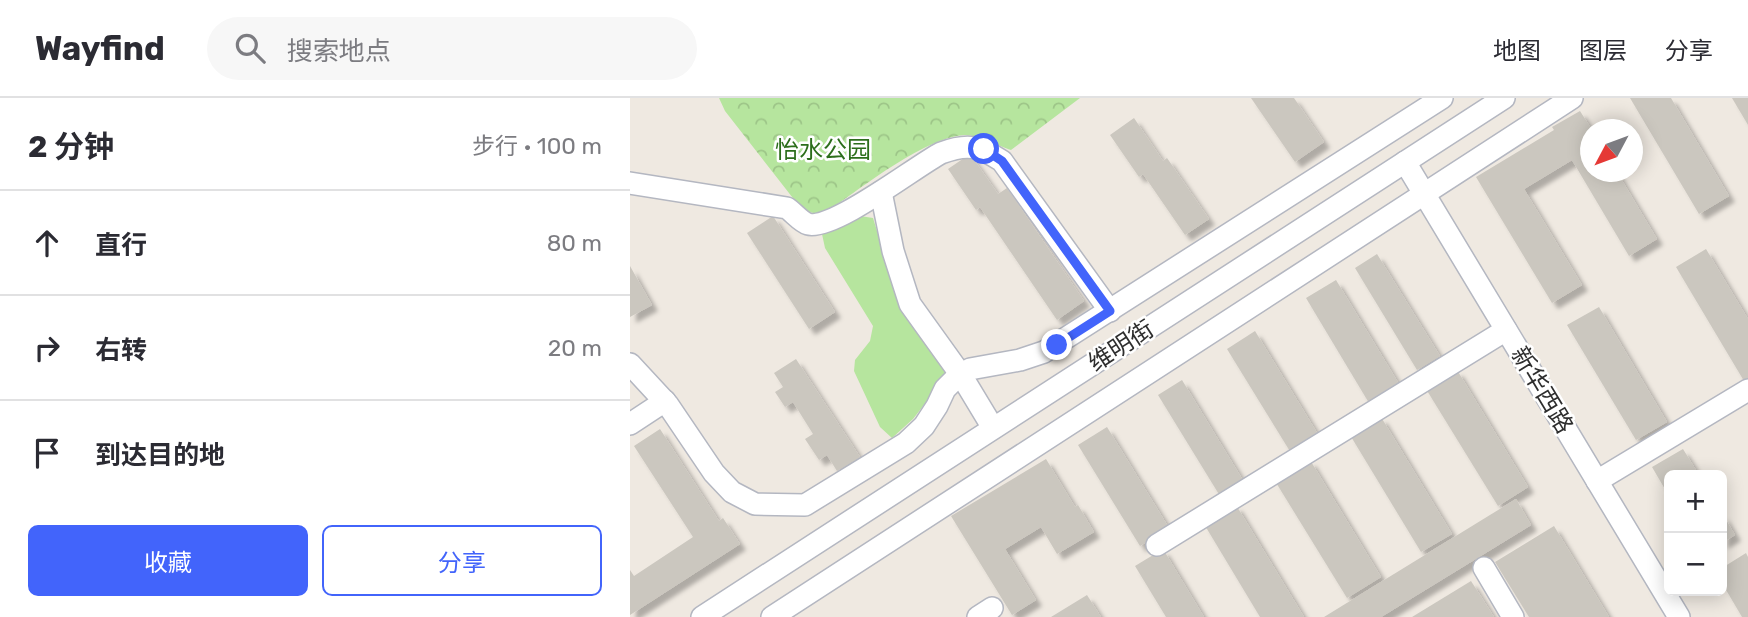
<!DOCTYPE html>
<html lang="zh">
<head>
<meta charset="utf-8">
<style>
  :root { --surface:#fff; --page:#f7f7f7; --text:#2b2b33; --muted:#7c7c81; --line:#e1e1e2; --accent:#4264fb }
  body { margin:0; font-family:Rubik,"Noto Sans SC",sans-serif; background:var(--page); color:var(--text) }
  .controls { position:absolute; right:21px; bottom:21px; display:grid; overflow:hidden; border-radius:10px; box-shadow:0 4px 18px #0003 }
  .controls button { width:63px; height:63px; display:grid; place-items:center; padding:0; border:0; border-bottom:2px solid var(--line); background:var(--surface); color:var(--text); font:35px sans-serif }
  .compass { position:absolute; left:950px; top:21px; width:63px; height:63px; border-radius:50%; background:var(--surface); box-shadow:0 4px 18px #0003; rotate:229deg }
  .stop { position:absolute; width:21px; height:21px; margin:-16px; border:5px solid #4264fb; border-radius:50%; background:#fff }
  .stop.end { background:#4264fb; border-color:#fff; box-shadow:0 2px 7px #0008 }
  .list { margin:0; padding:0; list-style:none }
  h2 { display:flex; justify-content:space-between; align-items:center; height:91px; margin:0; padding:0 28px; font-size:30px }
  h2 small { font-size:23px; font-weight:400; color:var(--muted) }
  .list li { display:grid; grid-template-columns:46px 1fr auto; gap:21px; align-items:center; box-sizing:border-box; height:105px; padding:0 28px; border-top:2px solid var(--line) }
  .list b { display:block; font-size:26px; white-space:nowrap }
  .list em { font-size:23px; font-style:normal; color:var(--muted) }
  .actions { display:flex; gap:14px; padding:21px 28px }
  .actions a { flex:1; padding:16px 0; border:2px solid var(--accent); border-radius:10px; text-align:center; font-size:24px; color:var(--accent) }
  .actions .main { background:var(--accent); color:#fff }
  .icon { flex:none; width:38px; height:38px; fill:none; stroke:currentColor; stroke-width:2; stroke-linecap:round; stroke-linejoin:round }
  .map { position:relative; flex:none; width:1118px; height:519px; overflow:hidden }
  header { display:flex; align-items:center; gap:42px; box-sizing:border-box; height:98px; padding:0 35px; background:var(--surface); border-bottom:2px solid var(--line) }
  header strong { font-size:33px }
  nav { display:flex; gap:38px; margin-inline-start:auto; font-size:24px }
  .search { width:490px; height:63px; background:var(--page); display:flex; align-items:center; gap:18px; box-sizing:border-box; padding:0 24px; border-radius:38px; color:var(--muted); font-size:26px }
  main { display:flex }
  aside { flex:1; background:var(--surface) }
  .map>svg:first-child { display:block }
  .grass { fill:#b6e59e }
  .park { fill:url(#park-crowns) }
  .building { fill:#cbc7bf; filter:url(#shadow) }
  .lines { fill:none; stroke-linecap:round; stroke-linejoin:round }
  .minor-casing { stroke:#b4b7c1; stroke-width:24 }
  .minor { stroke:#fff; stroke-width:21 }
  .route { stroke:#4264fb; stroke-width:9 }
  .labels { text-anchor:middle; stroke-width:5; stroke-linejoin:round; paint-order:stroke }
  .park-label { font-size:24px; fill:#2c6e1b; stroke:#fff }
  .street-label { font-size:24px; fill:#2e2e2e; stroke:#fff }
</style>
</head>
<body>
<header>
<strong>Wayfind</strong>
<div class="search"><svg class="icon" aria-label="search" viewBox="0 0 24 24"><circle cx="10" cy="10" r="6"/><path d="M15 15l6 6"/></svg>搜索地点</div>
<nav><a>地图</a><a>图层</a><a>分享</a></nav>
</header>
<main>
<aside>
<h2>2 分钟<small>步行 · 100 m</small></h2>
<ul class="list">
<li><svg class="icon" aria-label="ahead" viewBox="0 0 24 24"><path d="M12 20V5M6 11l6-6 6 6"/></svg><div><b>直行</b></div><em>80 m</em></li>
<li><svg class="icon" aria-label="right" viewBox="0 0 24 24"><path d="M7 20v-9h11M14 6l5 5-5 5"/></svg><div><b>右转</b></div><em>20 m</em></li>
<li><svg class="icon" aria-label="arrive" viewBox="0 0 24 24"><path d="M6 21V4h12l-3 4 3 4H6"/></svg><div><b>到达目的地</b></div></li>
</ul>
<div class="actions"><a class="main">收藏</a><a>分享</a></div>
</aside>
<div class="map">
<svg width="1118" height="519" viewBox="0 0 1118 519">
  <defs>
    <pattern id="park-crowns" width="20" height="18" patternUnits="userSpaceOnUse" patternTransform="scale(1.75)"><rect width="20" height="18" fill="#b6e59e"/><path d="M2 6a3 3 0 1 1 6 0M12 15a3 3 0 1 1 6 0" fill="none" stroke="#9dc588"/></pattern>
    <filter id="shadow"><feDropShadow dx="6" dy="6" stdDeviation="2" flood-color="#0004"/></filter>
  </defs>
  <rect width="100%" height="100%" fill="#efe9e1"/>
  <!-- grass -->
  <polygon class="grass" points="230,118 243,120 272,214 317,271 318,276 283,321 262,340 250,329 224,273 225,262 240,243 243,228 195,150 192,136 197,128"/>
  <!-- park -->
  <path class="park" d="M 89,0 L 450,0 L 381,52 C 369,48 345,36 334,37 C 291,41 228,93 192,117 L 179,114 L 166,104 L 95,13 Z"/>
  <!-- building -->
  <g class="building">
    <polygon points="621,0 664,0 694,44 665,64"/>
    <polygon points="1000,0 1041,0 1099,98 1069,116"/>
    <polygon points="1102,0 1118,0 1118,27"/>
    <polygon points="950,13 962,32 960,74 987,74 1027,141 999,158 942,62 894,91 952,187 922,205 846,79 924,32 922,29"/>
    <polygon points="504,20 533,63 537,60 579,121 555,137 513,76 509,79 480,37"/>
    <polygon points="340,56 368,96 377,90 454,203 427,222 350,109 346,112 318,71"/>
    <polygon points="143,118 205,214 179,231 117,135"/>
    <polygon points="1076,151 1118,221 1118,281 1114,283 1046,169"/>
    <polygon points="747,156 810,258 787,272 725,170"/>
    <polygon points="0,168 22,207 0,219"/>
    <polygon points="706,182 769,286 739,305 676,200"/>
    <polygon points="969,209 1037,324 1006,342 937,227"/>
    <polygon points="625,233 689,338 661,355 597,251"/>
    <polygon points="166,261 230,359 207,373 197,357 189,362 175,341 183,336 163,304 155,309 145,294 153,289 144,275"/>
    <polygon points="827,272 898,389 868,408 796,291"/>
    <polygon points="552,282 614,384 590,398 528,297"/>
    <polygon points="751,319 822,436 791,454 720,337"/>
    <polygon points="477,329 539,430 510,448 448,347"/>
    <polygon points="30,331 89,423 93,420 110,446 0,517 0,472 4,478 63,439 4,348"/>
    <polygon points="1053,351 1069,377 1039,377 1039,398 1022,369"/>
    <polygon points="416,361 445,409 448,407 464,434 427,456 411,429 375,451 406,502 382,517 321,418"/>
    <polygon points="680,362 751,479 717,500 645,383"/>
    <polygon points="886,401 901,427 751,519 694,519"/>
    <polygon points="606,407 674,519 630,519 574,426"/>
    <polygon points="1092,415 1105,437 1092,445"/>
    <polygon points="924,428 979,519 899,519 865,464"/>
    <polygon points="533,451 574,519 536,519 505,468"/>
    <polygon points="1116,455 1118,459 1118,519 1112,519 1092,485 1092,470"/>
    <polygon points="841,483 864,519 782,519"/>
    <polygon points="457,497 471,519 421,519"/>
  </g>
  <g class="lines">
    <!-- minor casing -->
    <g class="minor-casing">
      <g id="minor">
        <polyline points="775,64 1049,519"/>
        <path d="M 0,85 L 157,110 C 163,114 171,124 178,126 C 203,133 286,68 311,55 C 338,45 349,48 372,63 L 480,213"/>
        <polyline points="251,94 263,153 280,206 331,277 363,330"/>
        <polyline points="0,266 38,307 84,375 102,394 125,406 175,407 276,345 294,328 307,308 315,291 326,280 340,271 390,262 414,254 812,0"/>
        <polyline points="0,326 35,303"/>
        <polyline points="967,383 1118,292"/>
        <polyline points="527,447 876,232"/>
        <polyline points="854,470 883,519"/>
        <polyline points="72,519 874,0"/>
        <polyline points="142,519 942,0"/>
        <polyline points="348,519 362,510"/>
      </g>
    </g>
    <!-- minor -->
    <use href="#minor" class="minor"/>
  </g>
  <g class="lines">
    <!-- route -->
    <polyline class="route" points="354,51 372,63 480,213 427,247"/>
  </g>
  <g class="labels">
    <!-- park labels -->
    <g class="park-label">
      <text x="193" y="60">怡水公园</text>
    </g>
    <!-- street labels -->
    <g class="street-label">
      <text transform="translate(491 248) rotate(-33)" y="8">维明街</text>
      <text transform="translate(912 292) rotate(59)" y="8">新华西路</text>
    </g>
  </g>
</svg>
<div class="controls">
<button>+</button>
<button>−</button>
</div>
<svg class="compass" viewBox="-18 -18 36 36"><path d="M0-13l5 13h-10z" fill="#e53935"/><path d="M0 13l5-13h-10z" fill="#7c7c81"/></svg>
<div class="stop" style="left:354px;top:51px"></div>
<div class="stop end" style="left:427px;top:247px"></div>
</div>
</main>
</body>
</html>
